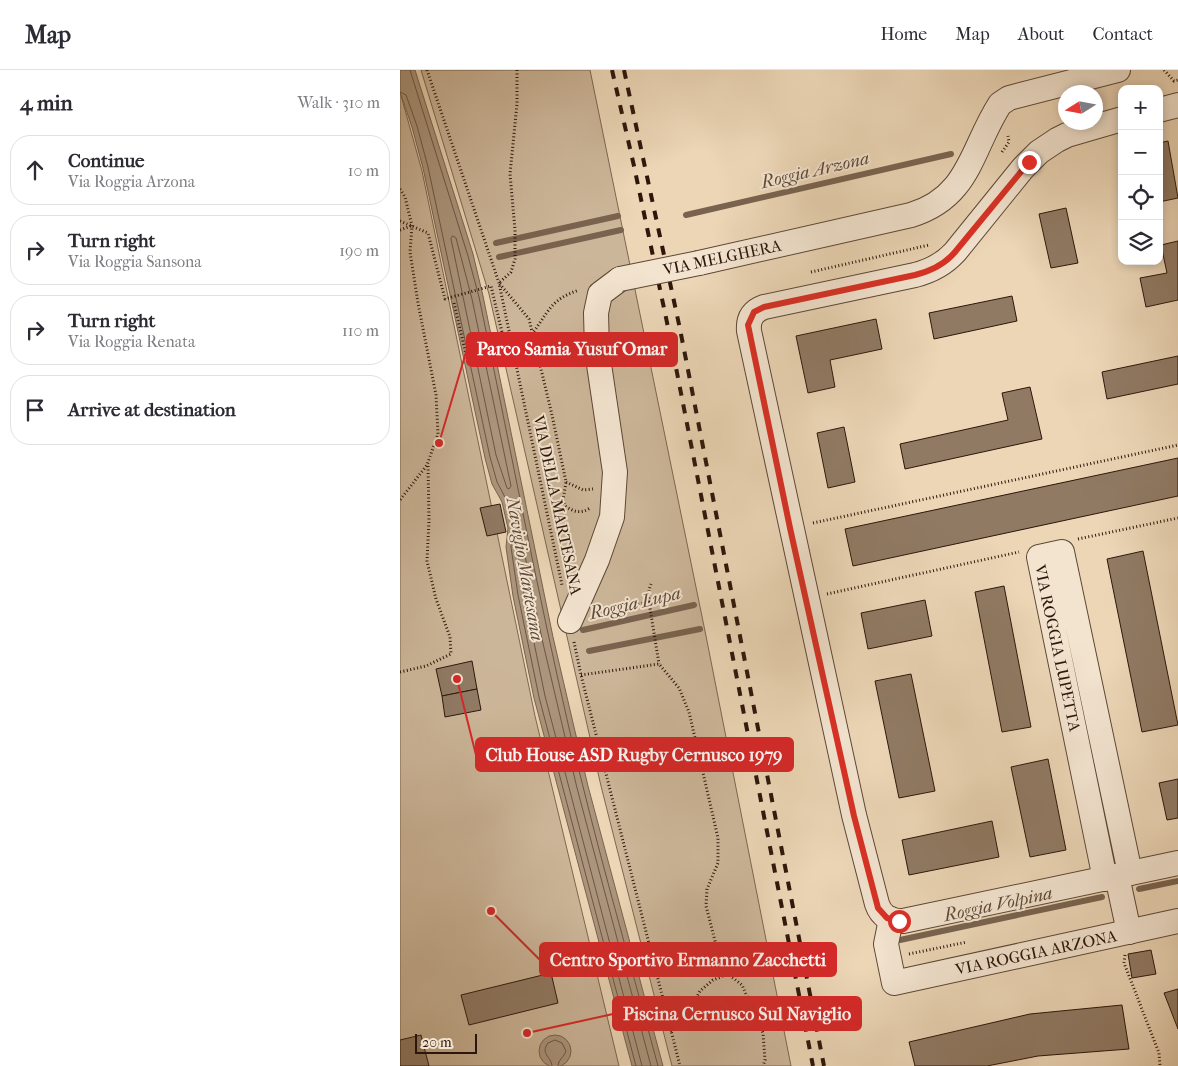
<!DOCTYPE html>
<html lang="en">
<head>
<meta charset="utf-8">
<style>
  :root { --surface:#fff; --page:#f2f2f3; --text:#2b2b33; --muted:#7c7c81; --line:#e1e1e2 }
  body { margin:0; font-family:"IM FELL French Canon",serif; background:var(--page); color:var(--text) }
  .controls { position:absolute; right:15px; top:15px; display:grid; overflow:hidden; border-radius:10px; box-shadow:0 2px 8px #0003 }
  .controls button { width:45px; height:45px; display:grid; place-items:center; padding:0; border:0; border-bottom:1px solid var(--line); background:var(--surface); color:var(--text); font:25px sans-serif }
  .compass { position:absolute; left:658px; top:15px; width:45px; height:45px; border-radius:50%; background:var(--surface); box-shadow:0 2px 8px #0003; rotate:259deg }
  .scale { position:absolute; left:15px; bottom:12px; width:62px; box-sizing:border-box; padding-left:5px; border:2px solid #2d170c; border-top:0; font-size:14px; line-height:18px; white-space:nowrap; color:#2d170c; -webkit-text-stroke:4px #f3e4d0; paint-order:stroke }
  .stop { position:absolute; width:15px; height:15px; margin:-11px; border:4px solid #d93025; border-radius:50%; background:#fff }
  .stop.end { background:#d93025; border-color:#fff; box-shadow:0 1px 5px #0008 }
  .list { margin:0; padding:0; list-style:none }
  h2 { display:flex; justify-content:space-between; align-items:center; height:65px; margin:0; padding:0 20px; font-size:21px }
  h2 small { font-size:16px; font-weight:400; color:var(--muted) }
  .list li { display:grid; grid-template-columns:32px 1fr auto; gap:15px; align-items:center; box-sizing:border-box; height:70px; margin:0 10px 10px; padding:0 10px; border:1px solid var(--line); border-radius:20px }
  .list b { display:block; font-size:19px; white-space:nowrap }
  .list p { margin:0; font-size:16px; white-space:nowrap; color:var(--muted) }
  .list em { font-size:16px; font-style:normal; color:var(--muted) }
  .icon { flex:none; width:28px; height:28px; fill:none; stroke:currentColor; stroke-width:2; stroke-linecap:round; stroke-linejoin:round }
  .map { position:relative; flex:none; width:778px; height:996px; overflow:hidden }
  header { display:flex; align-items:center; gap:30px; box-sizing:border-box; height:70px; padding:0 25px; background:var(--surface); border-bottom:1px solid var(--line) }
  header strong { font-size:24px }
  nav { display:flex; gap:28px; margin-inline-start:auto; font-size:18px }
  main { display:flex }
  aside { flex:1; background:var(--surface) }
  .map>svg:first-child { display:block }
  .green { fill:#ccb699; stroke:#7c6652 }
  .water { fill:#ab957c; stroke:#79634f }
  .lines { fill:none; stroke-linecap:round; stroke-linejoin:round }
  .shore { stroke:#6c5644; stroke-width:1 }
  .stream { stroke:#79634f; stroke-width:6 }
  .building { fill:#907a64; stroke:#2d170c }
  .minor-casing { stroke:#5d4736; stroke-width:26 }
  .path { stroke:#2d170c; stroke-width:3; stroke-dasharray:1 2.5; stroke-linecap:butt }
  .minor { stroke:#f3e4d0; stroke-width:24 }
  .rail { stroke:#2d170c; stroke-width:4; stroke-dasharray:9 9; stroke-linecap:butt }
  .minor-bridge-casing { stroke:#5d4736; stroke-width:26; stroke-linecap:butt }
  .minor-bridge { stroke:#f3e4d0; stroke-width:24 }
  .route { stroke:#d93025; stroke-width:6 }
  .labels { text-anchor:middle; stroke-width:4; stroke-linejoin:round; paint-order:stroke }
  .street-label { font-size:16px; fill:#2d170c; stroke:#f3e4d0 }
  .water-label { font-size:18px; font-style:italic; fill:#5f4939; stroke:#f3e4d0 }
  .leader { fill:none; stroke:#d62828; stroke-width:2 }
  .callout-dot { fill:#d62828; stroke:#f3e4d0; stroke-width:2 }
  .callout { fill:#d62828; stroke:#d62828; stroke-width:2 }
  .callout-label { font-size:18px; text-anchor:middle; font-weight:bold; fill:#fff }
</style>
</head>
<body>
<header>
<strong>Map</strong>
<nav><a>Home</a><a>Map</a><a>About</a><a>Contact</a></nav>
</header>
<main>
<aside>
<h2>4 min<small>Walk · 310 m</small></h2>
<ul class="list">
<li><svg class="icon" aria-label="ahead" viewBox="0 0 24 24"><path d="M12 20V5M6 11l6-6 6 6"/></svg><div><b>Continue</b><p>Via Roggia Arzona</p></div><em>10 m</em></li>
<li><svg class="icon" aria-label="right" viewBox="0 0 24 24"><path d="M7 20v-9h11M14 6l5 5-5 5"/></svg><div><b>Turn right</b><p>Via Roggia Sansona</p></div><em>190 m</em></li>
<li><svg class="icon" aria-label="right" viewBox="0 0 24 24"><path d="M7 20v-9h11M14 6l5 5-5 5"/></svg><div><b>Turn right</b><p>Via Roggia Renata</p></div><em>110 m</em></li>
<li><svg class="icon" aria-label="arrive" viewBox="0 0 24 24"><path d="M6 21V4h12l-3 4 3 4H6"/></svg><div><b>Arrive at destination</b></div></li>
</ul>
</aside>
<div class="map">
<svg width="778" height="996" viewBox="0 0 778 996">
  <rect width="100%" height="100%" fill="#ecd6b6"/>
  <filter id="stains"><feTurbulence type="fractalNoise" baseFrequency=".004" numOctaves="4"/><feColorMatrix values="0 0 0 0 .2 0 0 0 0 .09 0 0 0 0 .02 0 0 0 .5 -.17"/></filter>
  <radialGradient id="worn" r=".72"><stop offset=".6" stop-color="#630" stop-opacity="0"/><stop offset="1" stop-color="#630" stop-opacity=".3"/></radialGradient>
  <!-- green -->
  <g class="green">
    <polygon points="21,0 190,0 306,566 391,996 272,996 201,716 89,224"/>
    <polygon points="0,22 22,101 135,646 219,996 0,996"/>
  </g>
  <!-- water -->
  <g class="water">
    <polygon points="0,0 15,0 73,184 83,226 153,567 174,657 188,716 263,996 232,996 134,628 113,526 106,477 108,458 102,432 92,414 85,388 23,98 12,57 0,22"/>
    <circle cx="155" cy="981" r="16"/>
  </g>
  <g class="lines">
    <!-- shore -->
    <g class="shore">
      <path d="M 10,0 L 68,186 L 79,227 C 109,371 136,515 169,658 C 195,772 228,884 258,996"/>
      <polyline points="0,22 6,25 17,56 28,97 90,387 97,412 107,431 113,458 111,477 118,525 139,627 236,996"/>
      <polygon points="53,166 56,168 72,229 111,416 109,419 107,418 96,385 51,169"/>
      <path d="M 152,996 C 151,986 140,984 148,973 L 155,970 L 162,973 L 166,981 C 164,987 158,990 158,996"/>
      <polyline points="242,996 145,626 124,524 117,477 117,471 119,469 122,471 142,569 177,718 251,996"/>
    </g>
    <!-- stream -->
    <g class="stream">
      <polyline points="286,145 551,84"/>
      <polyline points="96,173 218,146"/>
      <polyline points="99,187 221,160"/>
      <polyline points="183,560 294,535"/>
      <polyline points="189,581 300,559"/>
      <polyline points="739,819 778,811"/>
      <polyline points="500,870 702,827"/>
    </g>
  </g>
  <!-- building -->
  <g class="building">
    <polygon points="768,71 778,128 759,132 759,73"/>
    <polygon points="666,138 678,193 651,198 639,144"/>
    <polygon points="778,171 778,230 746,237 740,208 767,203 761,175"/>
    <polygon points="612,226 617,251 534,269 529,243"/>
    <polygon points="476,249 482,279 430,290 435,317 408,323 396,266"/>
    <polygon points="778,286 778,314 707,329 702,302"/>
    <polygon points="630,317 642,369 505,399 500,374 608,350 602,323"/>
    <polygon points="444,357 455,412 428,418 417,363"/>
    <polygon points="778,388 778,426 453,496 445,459"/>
    <polygon points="100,434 106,462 87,466 80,438"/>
    <polygon points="743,481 778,655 742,662 707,489"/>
    <polygon points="604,516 631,657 602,662 575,522"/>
    <polygon points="525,530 532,566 468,579 461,543"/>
    <polygon points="72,591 77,619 42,626 36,599"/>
    <polygon points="511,604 535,721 499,728 475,611"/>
    <polygon points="77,619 81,640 45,647 42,626"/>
    <polygon points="648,689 666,780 630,787 611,697"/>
    <polygon points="778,709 778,748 767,750 759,713"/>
    <polygon points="592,751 599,787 509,805 502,770"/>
    <polygon points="751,880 756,904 732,908 728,884"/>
    <polygon points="151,903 158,933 69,955 61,925"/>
    <polygon points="778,919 778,959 764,923"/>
    <polygon points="722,935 729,979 638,986 587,996 515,996 509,972 630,944"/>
    <polygon points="21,965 29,996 0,996 0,970"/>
  </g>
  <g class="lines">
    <!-- minor casing -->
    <g class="minor-casing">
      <g id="minor">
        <polyline points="759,40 778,35"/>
        <path d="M 722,49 L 667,65 L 657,70 L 639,82 L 623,98 L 555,182 C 544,194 531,201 515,205 L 364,237 C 353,241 348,248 349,261 L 454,745 L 477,834 C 481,846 491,852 503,851 L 778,793"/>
        <path d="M 299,193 L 511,145 C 570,127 571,79 600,34 L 609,28 L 718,0"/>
        <polyline points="170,551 197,490 212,447 215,402 197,281 196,243 200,224 220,209"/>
        <polyline points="717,806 729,862"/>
        <polyline points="705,809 639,487 662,482 730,803"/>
        <polyline points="491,849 486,874 494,913 778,851"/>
      </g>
    </g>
    <!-- path -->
    <g class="path">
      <polyline points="27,0 99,213 162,515"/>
      <path d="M 117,0 L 117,34 L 110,104 L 115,160 L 115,189 L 111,202 L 99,213 L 129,249 L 152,345 L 166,412 L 163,430 L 165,436 C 174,442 181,444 190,438"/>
      <polyline points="764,0 774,11 778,10"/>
      <polyline points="602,82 609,72 608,66"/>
      <polyline points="0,119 5,127 12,156 10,182 18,233 36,325 38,364 27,395 0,430"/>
      <path d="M 0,151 L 28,163 L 45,229 L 91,216 L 106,279 C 133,275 138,250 154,234 C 161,227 170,223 179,220"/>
      <polyline points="0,160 11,156"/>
      <polyline points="411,202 529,175"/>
      <polyline points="54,233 68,293"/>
      <polyline points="166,412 183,420 193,419"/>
      <polyline points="413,453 778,375"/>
      <polyline points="678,469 778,448"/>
      <polyline points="427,524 619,482"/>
      <polyline points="249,532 249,520 251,514"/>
      <polyline points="197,542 249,532 259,594"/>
      <polyline points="174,572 181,605 280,996"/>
      <polyline points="0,602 26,596 51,584 50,567 36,529 27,491 29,451 28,395"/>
      <polyline points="181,605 259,594 279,618 289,642 318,768 318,793 307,819 306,836 320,890 328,904 342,915 363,963 365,990 363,996"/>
      <polyline points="509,884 567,872"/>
      <polyline points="725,885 724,893 759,983 760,996"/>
      <polyline points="271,962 291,937 300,921 313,910 328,904"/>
    </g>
    <!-- minor -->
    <use href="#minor" class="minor"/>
    <!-- rail -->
    <g class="rail">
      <polyline points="212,0 234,96 269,262 413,996"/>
      <polyline points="224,0 280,259 424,996"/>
    </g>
    <!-- minor-bridge casing -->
    <g class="minor-bridge-casing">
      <polyline id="minor-bridge" points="220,209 299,193"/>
    </g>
    <!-- minor-bridge -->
    <use href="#minor-bridge" class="minor-bridge"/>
  </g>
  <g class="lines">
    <!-- route -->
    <path class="route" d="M 499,851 L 487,848 L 478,838 L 454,746 L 390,458 L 348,255 L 354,242 L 364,237 L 515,205 C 531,201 545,194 555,182 L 629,92"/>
  </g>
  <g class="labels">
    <!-- street labels -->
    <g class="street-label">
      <text transform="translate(322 187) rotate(-12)" y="6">VIA MELGHERA</text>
      <text transform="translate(158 435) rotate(78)" y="6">VIA DELLA MARTESANA</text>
      <text transform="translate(658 578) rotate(78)" y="6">VIA ROGGIA LUPETTA</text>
      <text transform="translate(636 882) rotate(-12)" y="6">VIA ROGGIA ARZONA</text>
    </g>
    <!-- water labels -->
    <g class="water-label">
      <text transform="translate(415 100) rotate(-13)" y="6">Roggia Arzona</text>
      <text transform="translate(125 499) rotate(80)" y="6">Naviglio Martesana</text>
      <text transform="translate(235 533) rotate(-13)" y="6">Roggia Lupa</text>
      <text transform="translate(598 834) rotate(-12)" y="6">Roggia Volpina</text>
    </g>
  </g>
  <!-- callouts -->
  <path class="leader" d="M39 373L67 279M57 609L76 685M91 841L140 890M127 963L213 944"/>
  <g class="callout-dot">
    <circle cx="39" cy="373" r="5"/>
    <circle cx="57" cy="609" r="5"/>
    <circle cx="91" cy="841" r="5"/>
    <circle cx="127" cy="963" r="5"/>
  </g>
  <g class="callout">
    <rect x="67" y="263" width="210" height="33" rx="5"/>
    <rect x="76" y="668" width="317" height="33" rx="5"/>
    <rect x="140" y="873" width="296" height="33" rx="5"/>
    <rect x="213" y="927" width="248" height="33" rx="5"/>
  </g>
  <g class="callout-label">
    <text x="172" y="285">Parco Samia Yusuf Omar</text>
    <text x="234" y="691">Club House ASD Rugby Cernusco 1979</text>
    <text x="288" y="896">Centro Sportivo Ermanno Zacchetti</text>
    <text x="337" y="950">Piscina Cernusco Sul Naviglio</text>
  </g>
  <rect width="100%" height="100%" filter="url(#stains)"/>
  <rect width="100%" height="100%" fill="url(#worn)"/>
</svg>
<div class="controls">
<button>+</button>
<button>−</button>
<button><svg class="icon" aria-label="locate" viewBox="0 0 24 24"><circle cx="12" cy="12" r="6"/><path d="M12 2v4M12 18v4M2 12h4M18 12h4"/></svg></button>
<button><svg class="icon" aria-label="layers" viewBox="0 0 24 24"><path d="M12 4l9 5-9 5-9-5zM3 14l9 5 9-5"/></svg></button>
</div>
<svg class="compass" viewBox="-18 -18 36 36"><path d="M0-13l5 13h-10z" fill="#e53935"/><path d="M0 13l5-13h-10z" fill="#7c7c81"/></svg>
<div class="scale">20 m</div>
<div class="stop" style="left:499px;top:851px"></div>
<div class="stop end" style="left:629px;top:92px"></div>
</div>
</main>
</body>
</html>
